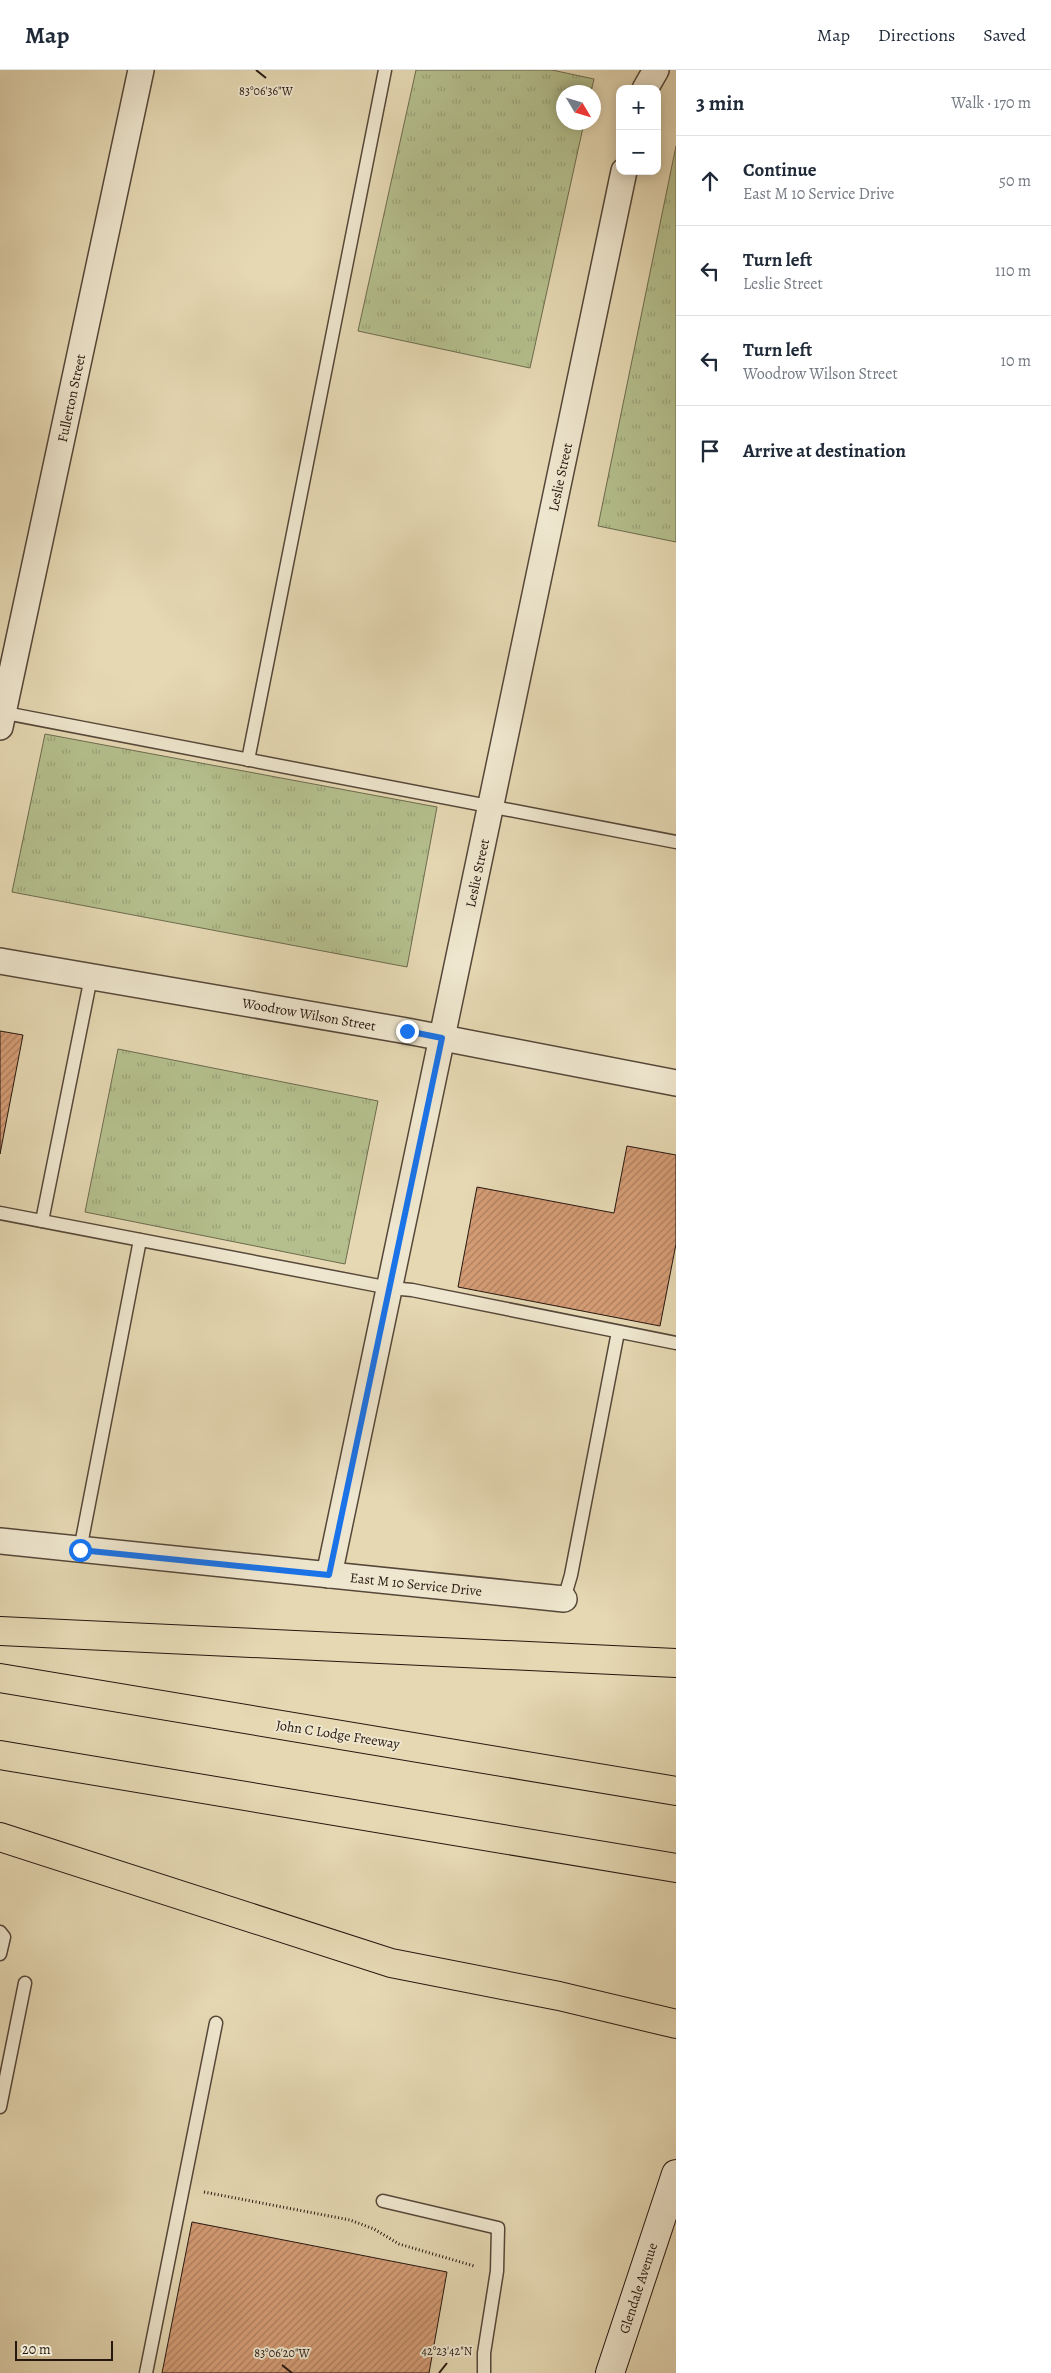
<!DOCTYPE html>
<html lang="en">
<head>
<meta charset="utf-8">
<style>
  :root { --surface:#fff; --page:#f2f2f3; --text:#1f2937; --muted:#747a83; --line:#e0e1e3 }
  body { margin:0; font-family:Alegreya,serif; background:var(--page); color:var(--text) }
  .controls { position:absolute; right:15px; top:15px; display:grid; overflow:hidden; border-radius:10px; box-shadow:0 2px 12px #0003 }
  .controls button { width:45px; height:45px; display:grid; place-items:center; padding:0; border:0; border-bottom:1px solid var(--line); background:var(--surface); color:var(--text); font:25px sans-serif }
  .compass { position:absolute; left:556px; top:15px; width:45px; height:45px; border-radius:50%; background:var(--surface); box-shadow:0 2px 12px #0003; rotate:128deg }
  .scale { position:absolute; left:15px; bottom:12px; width:98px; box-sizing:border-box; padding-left:5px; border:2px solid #261710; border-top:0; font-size:14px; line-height:18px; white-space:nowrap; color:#261710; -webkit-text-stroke:4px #eee6ce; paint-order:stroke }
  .stop { position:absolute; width:15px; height:15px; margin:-11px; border:4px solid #1a73e8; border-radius:50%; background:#fff }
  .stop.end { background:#1a73e8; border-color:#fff; box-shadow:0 1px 5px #0008 }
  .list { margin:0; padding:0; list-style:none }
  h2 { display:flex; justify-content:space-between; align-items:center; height:65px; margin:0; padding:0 20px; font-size:21px }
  h2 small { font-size:16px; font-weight:400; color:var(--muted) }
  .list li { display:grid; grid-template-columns:32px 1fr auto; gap:15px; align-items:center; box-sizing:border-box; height:90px; padding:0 20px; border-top:1px solid var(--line) }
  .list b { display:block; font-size:19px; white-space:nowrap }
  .list p { margin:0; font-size:16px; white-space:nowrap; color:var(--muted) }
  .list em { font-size:16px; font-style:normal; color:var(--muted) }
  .icon { flex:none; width:28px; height:28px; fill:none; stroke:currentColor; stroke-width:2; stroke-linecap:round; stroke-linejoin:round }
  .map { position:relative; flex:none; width:676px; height:2303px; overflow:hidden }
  header { display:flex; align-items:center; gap:30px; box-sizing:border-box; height:70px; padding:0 25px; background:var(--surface); border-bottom:1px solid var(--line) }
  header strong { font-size:24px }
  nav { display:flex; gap:28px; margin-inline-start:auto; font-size:18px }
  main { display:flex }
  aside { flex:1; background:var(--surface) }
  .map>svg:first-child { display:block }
  .grass { fill:url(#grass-tufts); stroke:#6d6b4e }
  .building { fill:url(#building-hatch); stroke:#261710 }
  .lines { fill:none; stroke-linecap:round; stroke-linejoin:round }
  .lane-casing { stroke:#564739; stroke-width:15 }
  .street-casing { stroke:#564739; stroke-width:28 }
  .secondary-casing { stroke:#261710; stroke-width:30 }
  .highway-casing { stroke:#261710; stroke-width:30 }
  .path { stroke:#261710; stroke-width:3; stroke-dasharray:1 2.5; stroke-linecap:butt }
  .lane { stroke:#eee6ce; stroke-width:12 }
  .street { stroke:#eee6ce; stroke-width:25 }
  .secondary { stroke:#eee6ce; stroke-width:28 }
  .highway { stroke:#e5d8b3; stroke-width:28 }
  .route { stroke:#1a73e8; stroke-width:6 }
  .ticks { fill:none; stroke:#261710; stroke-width:2 }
  .labels { text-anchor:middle; stroke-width:4; stroke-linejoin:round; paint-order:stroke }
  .street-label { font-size:14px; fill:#261710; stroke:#eee6ce }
  .ticks-label { font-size:12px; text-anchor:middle; fill:#261710; stroke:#eee6ce; stroke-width:4; stroke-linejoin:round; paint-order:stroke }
</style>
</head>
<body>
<header>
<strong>Map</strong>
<nav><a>Map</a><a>Directions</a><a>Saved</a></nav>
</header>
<main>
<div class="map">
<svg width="676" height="2303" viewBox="0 0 676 2303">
  <defs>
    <pattern id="grass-tufts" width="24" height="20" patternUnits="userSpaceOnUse" patternTransform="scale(1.25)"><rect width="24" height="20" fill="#b4bf8d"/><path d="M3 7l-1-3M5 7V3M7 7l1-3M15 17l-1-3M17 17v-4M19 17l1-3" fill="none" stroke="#9ba379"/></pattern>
    <pattern id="building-hatch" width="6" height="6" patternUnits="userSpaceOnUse" patternTransform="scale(1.25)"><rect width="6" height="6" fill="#d49c75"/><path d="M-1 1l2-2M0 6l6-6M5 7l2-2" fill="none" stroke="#ac7e5f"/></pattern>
  </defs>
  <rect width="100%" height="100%" fill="#e5d8b3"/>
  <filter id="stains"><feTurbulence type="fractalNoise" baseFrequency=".004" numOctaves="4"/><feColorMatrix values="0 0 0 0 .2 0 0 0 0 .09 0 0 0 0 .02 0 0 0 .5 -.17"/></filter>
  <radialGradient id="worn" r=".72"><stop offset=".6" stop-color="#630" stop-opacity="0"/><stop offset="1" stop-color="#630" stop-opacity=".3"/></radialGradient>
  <!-- grass -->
  <g class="grass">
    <polygon points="416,0 552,0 594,9 591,22 564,22 564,52 584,53 530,298 358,261"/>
    <polygon points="676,76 676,472 598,456"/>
    <polygon points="45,664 437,737 407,897 12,822"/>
    <polygon points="118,979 378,1031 345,1194 85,1142"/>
  </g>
  <!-- building -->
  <g class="building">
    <polygon points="0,961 23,965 0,1084"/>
    <polygon points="627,1076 676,1085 676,1174 660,1256 458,1217 477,1117 614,1143"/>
    <polygon points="192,2152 447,2202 429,2303 162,2303"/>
  </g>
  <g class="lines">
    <!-- lane casing -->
    <g class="lane-casing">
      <g id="lane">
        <polyline points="0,642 676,772"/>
        <polyline points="248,690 385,0"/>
        <polyline points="0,1143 390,1218 412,1220 676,1273"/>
        <polyline points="42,1151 91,907"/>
        <polyline points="80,1480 140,1170"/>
        <polyline points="564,1529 571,1505 618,1262"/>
        <polyline points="0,1862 4,1867 0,1884"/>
        <polyline points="0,2037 25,1913"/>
        <polyline points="383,2131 498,2158 497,2201 484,2283 484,2303"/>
        <polyline points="146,2303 216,1953"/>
      </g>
    </g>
    <!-- street casing -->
    <g class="street-casing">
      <g id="street">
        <polyline points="645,19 656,0"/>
        <polyline points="0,657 141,0"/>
        <polyline points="0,891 407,961 676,1013"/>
        <polyline points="0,1471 564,1529"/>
        <polyline points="329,1505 624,101"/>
      </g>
    </g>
    <!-- secondary casing -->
    <g class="secondary-casing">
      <polyline id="secondary" points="610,2303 676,2104"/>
    </g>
    <!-- highway casing -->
    <g class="highway-casing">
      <g id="highway">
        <polyline points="0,1561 676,1593"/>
        <polyline points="0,1608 676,1721"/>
        <polyline points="0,1685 676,1798"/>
        <polyline points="0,1767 391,1893 559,1926 676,1954"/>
      </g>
    </g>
    <!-- path -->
    <polyline class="path" points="204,2122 350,2150 374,2159 399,2174 474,2196"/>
    <!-- lane -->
    <use href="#lane" class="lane"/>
    <!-- street -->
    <use href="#street" class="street"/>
    <!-- secondary -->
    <use href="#secondary" class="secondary"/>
    <!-- highway -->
    <use href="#highway" class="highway"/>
  </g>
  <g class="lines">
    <!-- route -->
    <polyline class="route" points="80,1480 329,1505 442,968 407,961"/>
  </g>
  <!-- ticks -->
  <path class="ticks" d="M 256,0 L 266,8M 282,2295 L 292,2303M 439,2303 L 447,2293"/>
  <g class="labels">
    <!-- street labels -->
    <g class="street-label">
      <text transform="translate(71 328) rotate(-78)" y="5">Fullerton Street</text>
      <text transform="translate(560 407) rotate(-78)" y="5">Leslie Street</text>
      <text transform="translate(477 803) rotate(-78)" y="5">Leslie Street</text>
      <text transform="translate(309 944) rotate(10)" y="5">Woodrow Wilson Street</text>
      <text transform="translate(416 1514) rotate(6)" y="5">East M 10 Service Drive</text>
      <text transform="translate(338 1664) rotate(9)" y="5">John C Lodge Freeway</text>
      <text transform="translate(638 2218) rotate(-72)" y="5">Glendale Avenue</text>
    </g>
  </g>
  <g class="ticks-label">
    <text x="266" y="25">83°06'36"W</text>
    <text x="447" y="2285">42°23'42"N</text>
    <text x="282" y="2287">83°06'20"W</text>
  </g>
  <rect width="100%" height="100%" filter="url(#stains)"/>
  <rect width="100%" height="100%" fill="url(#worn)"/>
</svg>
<div class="controls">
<button>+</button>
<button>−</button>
</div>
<svg class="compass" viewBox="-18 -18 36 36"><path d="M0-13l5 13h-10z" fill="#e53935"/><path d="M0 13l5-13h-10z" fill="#747a83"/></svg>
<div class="scale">20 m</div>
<div class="stop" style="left:80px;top:1480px"></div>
<div class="stop end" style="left:407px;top:961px"></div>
</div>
<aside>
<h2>3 min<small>Walk · 170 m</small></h2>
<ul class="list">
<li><svg class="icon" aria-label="ahead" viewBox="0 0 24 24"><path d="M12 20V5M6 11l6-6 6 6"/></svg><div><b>Continue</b><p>East M 10 Service Drive</p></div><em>50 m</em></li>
<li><svg class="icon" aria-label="left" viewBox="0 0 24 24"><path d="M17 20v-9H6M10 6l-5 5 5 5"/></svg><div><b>Turn left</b><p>Leslie Street</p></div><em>110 m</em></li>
<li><svg class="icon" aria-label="left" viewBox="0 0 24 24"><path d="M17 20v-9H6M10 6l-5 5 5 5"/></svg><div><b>Turn left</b><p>Woodrow Wilson Street</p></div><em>10 m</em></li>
<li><svg class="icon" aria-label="arrive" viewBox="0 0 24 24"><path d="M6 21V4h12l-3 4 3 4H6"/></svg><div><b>Arrive at destination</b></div></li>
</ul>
</aside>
</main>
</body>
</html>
